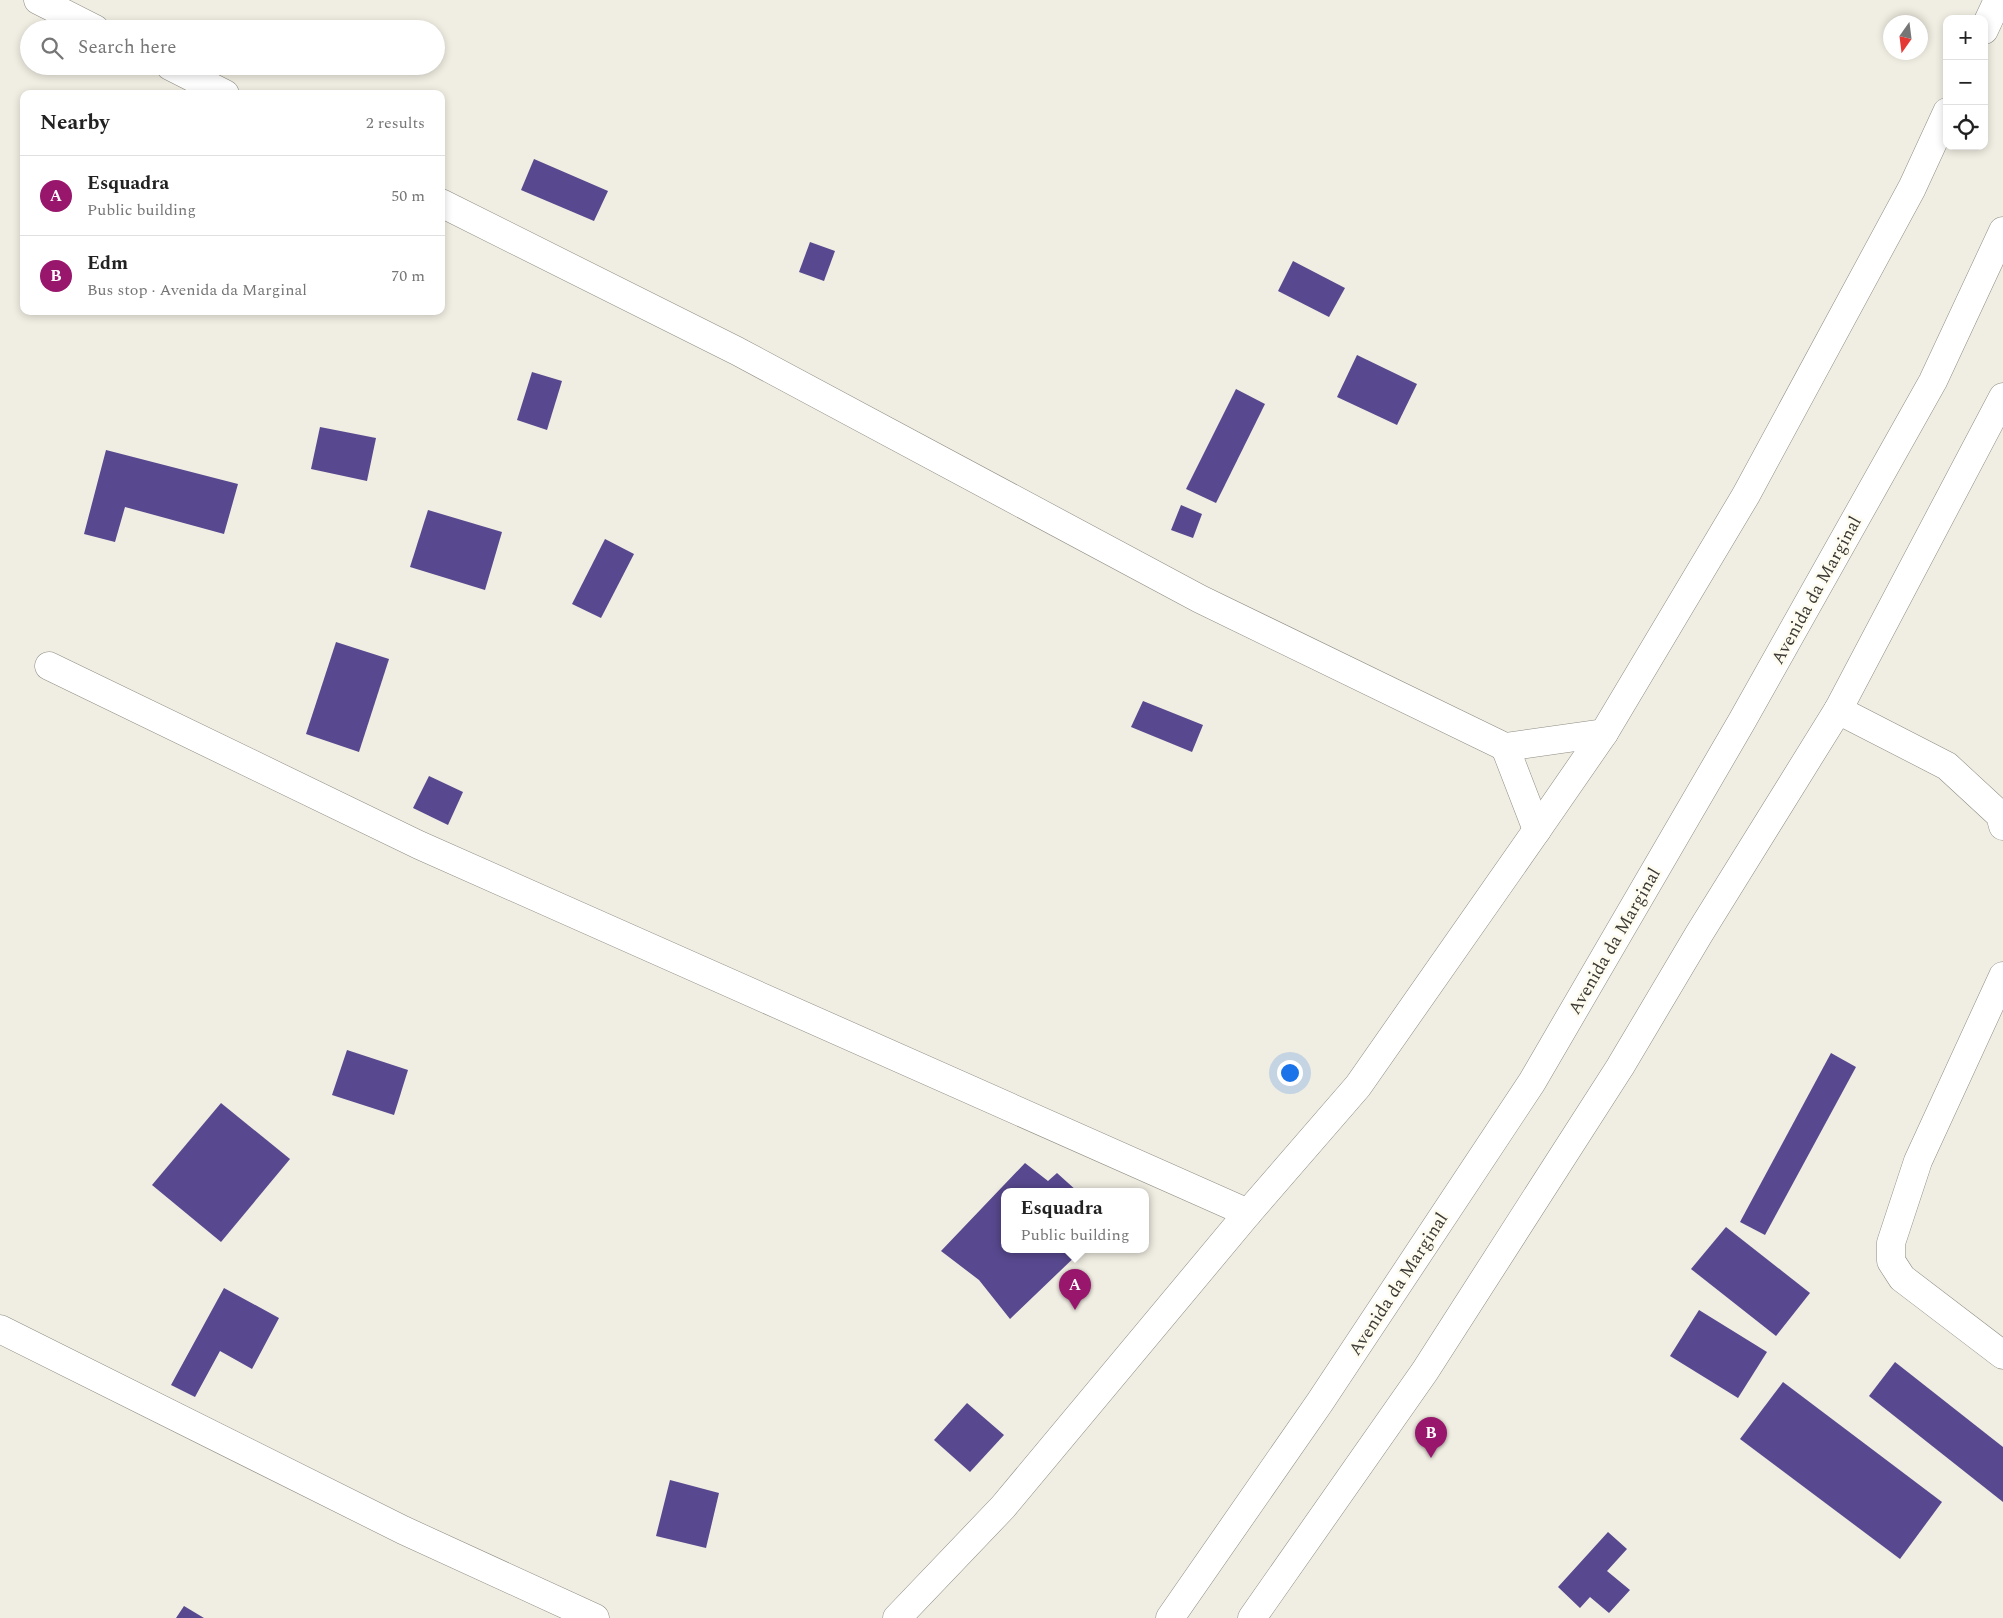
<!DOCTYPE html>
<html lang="en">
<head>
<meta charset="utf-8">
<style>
  :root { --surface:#fff; --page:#f6f6f6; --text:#222; --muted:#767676; --line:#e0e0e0; --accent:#98166c }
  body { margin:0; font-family:Spectral,serif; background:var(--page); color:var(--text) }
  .controls { position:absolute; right:15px; top:15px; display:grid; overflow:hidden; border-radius:10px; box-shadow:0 2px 8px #0003 }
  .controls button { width:45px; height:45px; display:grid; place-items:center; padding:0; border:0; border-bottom:1px solid var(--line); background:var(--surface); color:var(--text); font:25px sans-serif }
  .compass { position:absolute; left:1883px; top:15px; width:45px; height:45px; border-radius:50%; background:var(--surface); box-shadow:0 2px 8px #0003; rotate:194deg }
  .you { position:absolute; left:1289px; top:1072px; width:18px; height:18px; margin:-12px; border:4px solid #fff; border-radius:50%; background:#1a73e8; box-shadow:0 0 0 8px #1a73e833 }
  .badge { display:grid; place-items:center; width:32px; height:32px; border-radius:50%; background:var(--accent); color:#fff; font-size:16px; font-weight:700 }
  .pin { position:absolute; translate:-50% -41px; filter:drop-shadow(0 1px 2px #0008) }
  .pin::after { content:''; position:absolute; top:26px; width:18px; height:15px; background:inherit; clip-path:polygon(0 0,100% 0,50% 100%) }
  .popup { position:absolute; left:1001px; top:1188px; width:148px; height:65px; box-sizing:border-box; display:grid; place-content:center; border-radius:10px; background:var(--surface); filter:drop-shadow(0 1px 4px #0005); font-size:16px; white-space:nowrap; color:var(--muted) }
  .popup b { font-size:19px; color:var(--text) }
  .popup::after { content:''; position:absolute; left:50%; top:100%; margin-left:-10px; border:10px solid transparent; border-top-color:var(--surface) }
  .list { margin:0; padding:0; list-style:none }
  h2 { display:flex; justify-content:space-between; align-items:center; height:65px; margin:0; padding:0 20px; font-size:21px }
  h2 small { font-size:16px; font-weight:400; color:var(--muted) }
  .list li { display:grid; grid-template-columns:32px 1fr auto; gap:15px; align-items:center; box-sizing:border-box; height:80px; padding:0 20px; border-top:1px solid var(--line) }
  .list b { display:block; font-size:19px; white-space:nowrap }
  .list p { margin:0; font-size:16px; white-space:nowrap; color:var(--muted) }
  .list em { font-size:16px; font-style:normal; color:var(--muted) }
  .icon { flex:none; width:28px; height:28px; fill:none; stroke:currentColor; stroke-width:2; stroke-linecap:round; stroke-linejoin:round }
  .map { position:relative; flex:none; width:2003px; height:1618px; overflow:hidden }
  .search { position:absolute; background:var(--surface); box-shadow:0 2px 8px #0003; left:20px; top:20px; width:425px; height:55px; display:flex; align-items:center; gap:12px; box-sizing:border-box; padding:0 18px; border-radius:28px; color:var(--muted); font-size:19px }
  .panel { position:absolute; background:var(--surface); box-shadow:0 2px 8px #0003; left:20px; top:90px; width:425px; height:225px; border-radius:10px }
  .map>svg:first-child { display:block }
  .building { fill:#58488f }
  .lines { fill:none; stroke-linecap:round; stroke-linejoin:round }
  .minor-casing { stroke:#8e8c81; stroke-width:29 }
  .major-casing { stroke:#8e8c81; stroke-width:29 }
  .minor { stroke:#fff; stroke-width:28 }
  .major { stroke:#fff; stroke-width:28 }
  .labels { text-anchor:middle; stroke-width:5; stroke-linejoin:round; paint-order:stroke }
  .street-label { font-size:18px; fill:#3b3a36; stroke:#fefbef }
</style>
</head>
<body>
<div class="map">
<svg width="2003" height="1618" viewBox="0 0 2003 1618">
  <rect width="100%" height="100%" fill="#f0ede2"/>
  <!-- building -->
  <g class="building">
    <polygon points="534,159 608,191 594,221 521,190"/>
    <polygon points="810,242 835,251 824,281 799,272"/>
    <polygon points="1293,261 1345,288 1329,317 1278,291"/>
    <polygon points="1357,355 1417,384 1397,425 1337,397"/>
    <polygon points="532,372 562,381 547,430 517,420"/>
    <polygon points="1236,389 1265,404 1216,503 1186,489"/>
    <polygon points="320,427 376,438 367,481 311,469"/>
    <polygon points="106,450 238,484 224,534 125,507 115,542 84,534"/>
    <polygon points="1181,505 1202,514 1193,538 1171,530"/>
    <polygon points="428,510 502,532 485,590 410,567"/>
    <polygon points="605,539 634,554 601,618 572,604"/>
    <polygon points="336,642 389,659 359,752 306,734"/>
    <polygon points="1143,701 1203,725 1192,752 1131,727"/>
    <polygon points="429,776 463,792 448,825 413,808"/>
    <polygon points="347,1050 408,1070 394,1115 332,1095"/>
    <polygon points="1831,1053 1856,1067 1765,1235 1740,1222"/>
    <polygon points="221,1103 290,1159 221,1242 152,1185"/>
    <polygon points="1025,1163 1048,1181 1057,1173 1077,1191 1005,1191 1005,1249 1083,1249 1010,1319 979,1280 941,1251"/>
    <polygon points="1726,1227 1810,1293 1776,1336 1691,1269"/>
    <polygon points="224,1288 279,1318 252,1369 220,1351 195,1397 171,1385"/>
    <polygon points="1699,1310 1767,1352 1738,1398 1670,1356"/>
    <polygon points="1895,1362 2003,1447 2003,1502 1869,1396"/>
    <polygon points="1783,1382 1942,1502 1900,1559 1740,1439"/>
    <polygon points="967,1403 1004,1435 970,1472 934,1440"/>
    <polygon points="670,1480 719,1493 706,1548 656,1536"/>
    <polygon points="1608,1532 1627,1549 1607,1571 1630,1590 1609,1613 1590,1597 1580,1608 1558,1587"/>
    <polygon points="184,1606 204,1618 176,1618"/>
  </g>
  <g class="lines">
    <!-- minor casing -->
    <g class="minor-casing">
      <g id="minor">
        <polyline points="38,0 95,29"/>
        <polyline points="1984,30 1998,0"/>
        <polyline points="170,66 225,94"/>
        <polyline points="441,203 737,351 1200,599 1505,747 1604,733"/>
        <polyline points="49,666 419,845 1248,1213"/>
        <polyline points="1838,710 1947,766 2000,815 2003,826"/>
        <polyline points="1505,747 1537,830"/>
        <polyline points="2003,976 1918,1161 1891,1243 1891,1261 1902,1278 2003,1355"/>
        <polyline points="0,1329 403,1530 595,1618"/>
        <polyline points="897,1618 1003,1507 1248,1213 1358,1086 1537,830 1604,733 1746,495 1912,188 1947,112"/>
      </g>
    </g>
    <!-- major casing -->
    <g class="major-casing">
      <g id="major">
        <polyline points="1170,1618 1320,1402 1532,1082 1742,721 1933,381 2003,231"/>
        <polyline points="1252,1618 1425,1371 1620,1067 1699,934 1838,710 2003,397"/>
      </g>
    </g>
    <!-- minor -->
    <use href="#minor" class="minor"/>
    <!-- major -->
    <use href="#major" class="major"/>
  </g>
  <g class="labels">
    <!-- street labels -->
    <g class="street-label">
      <text transform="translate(1816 590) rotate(-61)" y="6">Avenida da Marginal</text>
      <text transform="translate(1614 941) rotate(-60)" y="6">Avenida da Marginal</text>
      <text transform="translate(1398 1284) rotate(-57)" y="6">Avenida da Marginal</text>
    </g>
  </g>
</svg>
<div class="controls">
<button>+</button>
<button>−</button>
<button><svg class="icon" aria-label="locate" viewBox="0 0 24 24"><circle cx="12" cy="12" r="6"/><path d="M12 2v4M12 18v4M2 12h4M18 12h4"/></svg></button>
</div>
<svg class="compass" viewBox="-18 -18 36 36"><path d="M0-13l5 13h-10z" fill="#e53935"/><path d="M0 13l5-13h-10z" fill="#767676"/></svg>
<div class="you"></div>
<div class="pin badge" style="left:1075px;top:1310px">A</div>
<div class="popup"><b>Esquadra</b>Public building</div>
<div class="pin badge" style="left:1431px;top:1458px">B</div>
<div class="search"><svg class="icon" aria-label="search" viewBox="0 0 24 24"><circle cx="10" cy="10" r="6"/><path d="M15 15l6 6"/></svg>Search here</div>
<section class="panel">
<h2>Nearby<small>2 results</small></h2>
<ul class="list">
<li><span class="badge">A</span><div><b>Esquadra</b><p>Public building</p></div><em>50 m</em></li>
<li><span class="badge">B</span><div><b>Edm</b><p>Bus stop · Avenida da Marginal</p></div><em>70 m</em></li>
</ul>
</section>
</div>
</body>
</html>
